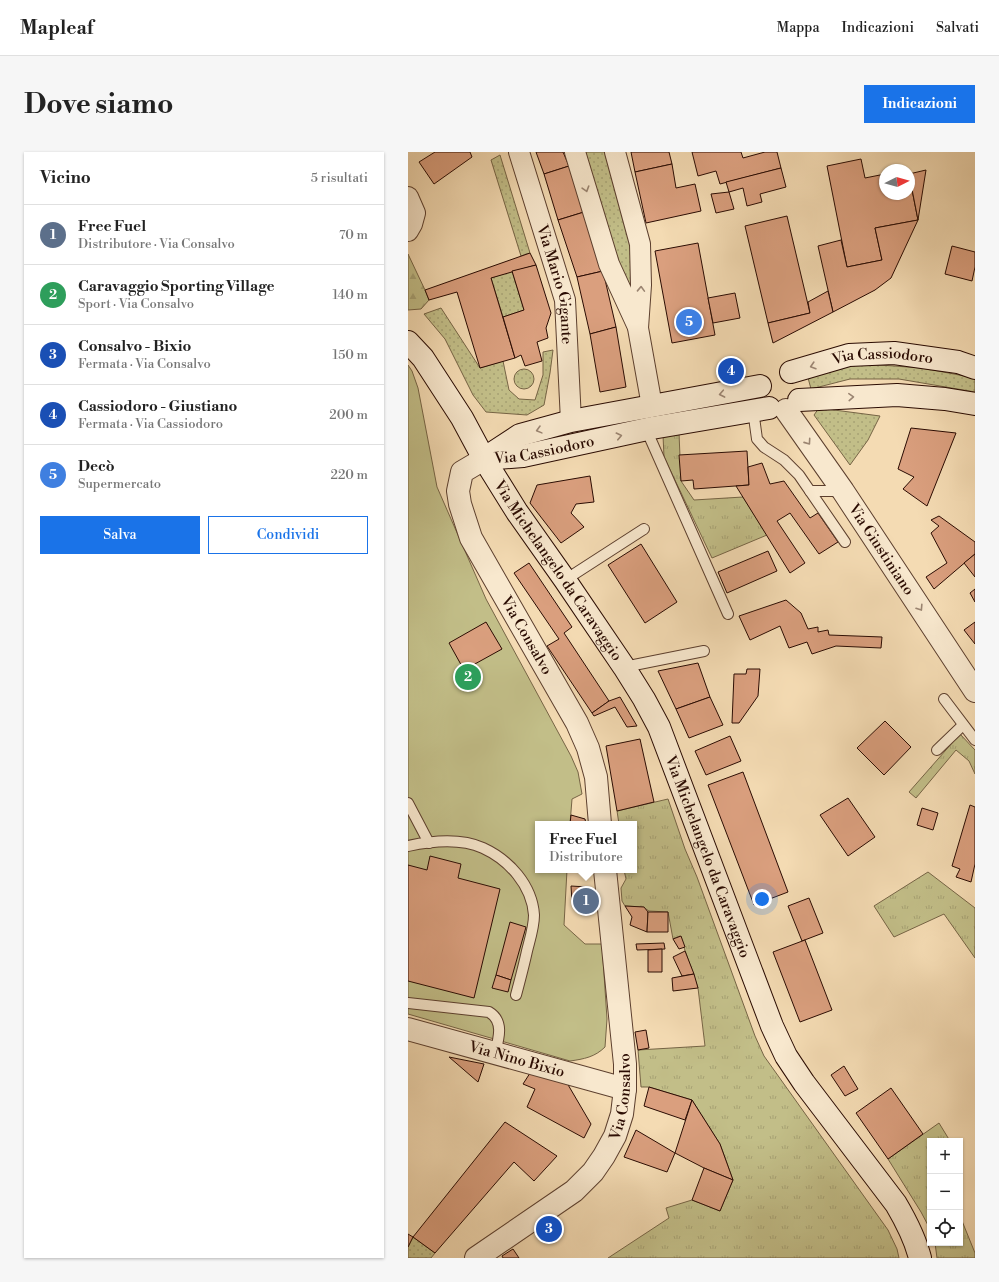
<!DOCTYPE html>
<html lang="it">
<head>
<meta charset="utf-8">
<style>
  :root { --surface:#fff; --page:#f6f6f6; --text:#222; --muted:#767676; --line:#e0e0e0; --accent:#1a73e8 }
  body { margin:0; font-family:"Libre Bodoni",serif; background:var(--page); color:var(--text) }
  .controls { position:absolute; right:12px; bottom:12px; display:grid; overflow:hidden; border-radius:0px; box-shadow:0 1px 3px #0004 }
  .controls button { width:36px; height:36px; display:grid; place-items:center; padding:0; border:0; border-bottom:1px solid var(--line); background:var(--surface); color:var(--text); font:20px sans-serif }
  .compass { position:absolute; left:471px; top:12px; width:36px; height:36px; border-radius:50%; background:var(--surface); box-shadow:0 1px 3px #0004; rotate:84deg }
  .you { position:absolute; left:354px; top:747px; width:14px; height:14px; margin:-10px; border:3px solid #fff; border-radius:50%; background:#1a73e8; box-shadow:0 0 0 6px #1a73e833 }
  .badge { display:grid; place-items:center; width:26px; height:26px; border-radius:50%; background:var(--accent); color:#fff; font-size:13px; font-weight:700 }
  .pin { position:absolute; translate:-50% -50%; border:2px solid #fff; box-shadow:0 1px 4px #0006 }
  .popup { position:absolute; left:127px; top:669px; width:102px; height:52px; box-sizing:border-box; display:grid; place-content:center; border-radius:0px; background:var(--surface); filter:drop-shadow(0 1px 3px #0005); font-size:13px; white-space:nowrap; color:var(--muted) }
  .popup b { font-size:15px; color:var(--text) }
  .popup::after { content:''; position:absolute; left:50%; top:100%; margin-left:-8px; border:8px solid transparent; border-top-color:var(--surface) }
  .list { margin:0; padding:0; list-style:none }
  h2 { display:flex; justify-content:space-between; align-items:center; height:52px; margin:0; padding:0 16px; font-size:17px }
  h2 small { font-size:13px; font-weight:400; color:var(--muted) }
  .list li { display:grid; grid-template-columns:26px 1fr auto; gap:12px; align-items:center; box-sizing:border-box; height:60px; padding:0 16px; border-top:1px solid var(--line) }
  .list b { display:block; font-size:15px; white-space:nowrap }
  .list p { margin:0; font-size:13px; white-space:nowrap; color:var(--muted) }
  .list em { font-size:13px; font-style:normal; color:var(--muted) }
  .actions { display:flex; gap:8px; padding:12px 16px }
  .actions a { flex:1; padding:9px 0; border:1px solid var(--accent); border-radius:0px; text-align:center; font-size:14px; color:var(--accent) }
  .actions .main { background:var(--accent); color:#fff }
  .icon { flex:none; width:22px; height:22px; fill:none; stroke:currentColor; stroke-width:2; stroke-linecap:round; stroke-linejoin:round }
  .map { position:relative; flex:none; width:567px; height:1106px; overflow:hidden; border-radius:0px }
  header { display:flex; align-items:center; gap:24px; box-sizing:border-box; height:56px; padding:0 20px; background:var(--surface); border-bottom:1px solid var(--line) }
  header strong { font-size:19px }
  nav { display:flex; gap:22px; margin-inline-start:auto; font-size:14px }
  .intro { display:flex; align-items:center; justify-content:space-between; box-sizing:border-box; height:96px; padding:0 24px }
  h1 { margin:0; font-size:28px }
  .button { padding:10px 18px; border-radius:0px; background:var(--accent); color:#fff; font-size:14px; font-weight:700 }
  main { display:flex; gap:24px; padding:0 24px }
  aside { flex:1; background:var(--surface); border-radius:0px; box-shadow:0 1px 3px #0004 }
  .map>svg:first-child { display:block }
  .grass { fill:url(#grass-tufts); stroke:#766445 }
  .forest { fill:url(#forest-firs); stroke:#766445 }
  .park { fill:url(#park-dots); stroke:#766445 }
  .pitch { fill:#c2be88; stroke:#766445 }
  .building { fill:#da9f7e; stroke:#2a0b02 }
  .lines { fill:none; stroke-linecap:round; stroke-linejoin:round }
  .service-casing { stroke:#5c3f2e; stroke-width:12 }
  .minor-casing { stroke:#5c3f2e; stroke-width:22 }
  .tertiary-casing { stroke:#5c3f2e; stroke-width:24 }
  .secondary-casing { stroke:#2a0b02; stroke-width:24 }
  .service { stroke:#f8e8ce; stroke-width:10 }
  .minor { stroke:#f8e8ce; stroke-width:20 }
  .tertiary { stroke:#f8e8ce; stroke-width:22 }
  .secondary { stroke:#f8e8ce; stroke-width:22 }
  .oneway { stroke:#9b8572 }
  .labels { text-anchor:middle; stroke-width:3; stroke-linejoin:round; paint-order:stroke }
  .street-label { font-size:15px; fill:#2a0b02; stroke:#f8e8ce }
</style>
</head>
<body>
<header>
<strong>Mapleaf</strong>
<nav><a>Mappa</a><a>Indicazioni</a><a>Salvati</a></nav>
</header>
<div class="intro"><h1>Dove siamo</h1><a class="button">Indicazioni</a></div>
<main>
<aside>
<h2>Vicino<small>5 risultati</small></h2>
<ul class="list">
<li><span class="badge" style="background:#5c6f8a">1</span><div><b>Free Fuel</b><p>Distributore · Via Consalvo</p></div><em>70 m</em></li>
<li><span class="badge" style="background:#2e9e5b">2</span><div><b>Caravaggio Sporting Village</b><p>Sport · Via Consalvo</p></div><em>140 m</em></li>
<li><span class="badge" style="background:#1a4fb4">3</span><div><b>Consalvo - Bixio</b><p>Fermata · Via Consalvo</p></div><em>150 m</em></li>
<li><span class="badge" style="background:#1a4fb4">4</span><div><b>Cassiodoro - Giustiano</b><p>Fermata · Via Cassiodoro</p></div><em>200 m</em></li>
<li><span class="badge" style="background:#3f7fe0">5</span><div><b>Decò</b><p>Supermercato</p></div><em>220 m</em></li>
</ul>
<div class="actions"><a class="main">Salva</a><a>Condividi</a></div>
</aside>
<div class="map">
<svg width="567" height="1106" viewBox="0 0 567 1106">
  <defs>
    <pattern id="grass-tufts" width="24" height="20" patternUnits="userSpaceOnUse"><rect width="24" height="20" fill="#c2be88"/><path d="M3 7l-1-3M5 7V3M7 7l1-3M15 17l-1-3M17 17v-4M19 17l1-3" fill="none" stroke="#a7a274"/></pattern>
    <pattern id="forest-firs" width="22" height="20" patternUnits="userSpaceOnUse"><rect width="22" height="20" fill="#c2be88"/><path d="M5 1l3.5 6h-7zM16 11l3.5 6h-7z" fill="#a7a274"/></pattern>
    <pattern id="park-dots" width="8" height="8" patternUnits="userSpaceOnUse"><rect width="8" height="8" fill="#c2be88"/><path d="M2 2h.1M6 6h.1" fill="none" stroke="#a7a274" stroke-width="1.8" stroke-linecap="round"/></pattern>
  </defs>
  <rect width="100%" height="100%" fill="#f4dbb3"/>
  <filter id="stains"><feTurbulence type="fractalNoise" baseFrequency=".005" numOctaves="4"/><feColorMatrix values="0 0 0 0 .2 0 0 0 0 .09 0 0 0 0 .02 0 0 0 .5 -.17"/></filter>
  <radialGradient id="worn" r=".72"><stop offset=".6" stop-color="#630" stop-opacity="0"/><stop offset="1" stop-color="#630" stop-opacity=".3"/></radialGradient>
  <!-- grass -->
  <g class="grass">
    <polygon points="271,281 273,329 286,348 335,345 359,383 304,406 256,305 255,283"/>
    <polygon points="552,582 567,598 567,622 561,609 548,598 508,646 501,640"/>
    <polygon points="260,647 277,697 289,725 347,884 356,904 480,1078 489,1097 491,1106 200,1106 261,1066 258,1056 284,1048 312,1059 325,1028 312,992 284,948 241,935 233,935 230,898 297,894 290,836 272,784 265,787 260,760 241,759 235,755 217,754 214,749 213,736 218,727 216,718 226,718 226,672 211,672 209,659"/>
    <polygon points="520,720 567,756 567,806 536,762 486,785 466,754"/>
    <polygon points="531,971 542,989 522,989 522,1077 513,1060 480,1007"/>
    <polygon points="552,1064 567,1101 567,1106 529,1106 527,1091 552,1091"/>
  </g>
  <!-- forest -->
  <polygon class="forest" points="0,102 17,138 21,148 13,157 0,158"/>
  <!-- park -->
  <g class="park">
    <polygon points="175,0 197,0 222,91 225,143 204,99"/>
    <polygon points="92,3 122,101 113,104 83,8"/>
    <polygon points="104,119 116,158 95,165 83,126"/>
    <polygon points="33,156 72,216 95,209 101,238 111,247 127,248 135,223 135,200 145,198 142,221 136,253 119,263 78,260 65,243 37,187 16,162"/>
    <polygon points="444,211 514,216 567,226 567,240 491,227 442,227 403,237 399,222"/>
    <circle cx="116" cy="227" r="10"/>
    <polygon points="411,256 472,264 460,288 442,313 406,263"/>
    <polygon points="5,1085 27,1101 23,1106 0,1106 0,1095"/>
  </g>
  <!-- pitch -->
  <path class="pitch" d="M 0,213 L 4,219 L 10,236 L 29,335 L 78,447 L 163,604 L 170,620 L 174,642 L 164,647 L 162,672 L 130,672 L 130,718 L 159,718 L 156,773 L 177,792 L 194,792 L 199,867 L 197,895 C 187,905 176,907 162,909 L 0,862 Z"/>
  <!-- building -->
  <g class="building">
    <polygon points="27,0 62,0 64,5 26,32 11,10"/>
    <polygon points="128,0 155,0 161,14 136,22"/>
    <polygon points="223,0 261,0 264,12 227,20"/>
    <polygon points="284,0 333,0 335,6 357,0 369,0 373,16 312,32 308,19 290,24"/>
    <polygon points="453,7 457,26 477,22 477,42 501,42 501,23 510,68 467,76 474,108 439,115 419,14"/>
    <polygon points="264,12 268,36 287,32 293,59 238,71 227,20"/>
    <polygon points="161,14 176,60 150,68 136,22"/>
    <polygon points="373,16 378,35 352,42 354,50 339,54 335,36 321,40 318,30"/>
    <polygon points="518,18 510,68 501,22"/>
    <polygon points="321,40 326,57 308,61 303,42"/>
    <polygon points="176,60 195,119 169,125 150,68"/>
    <polygon points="379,64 402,161 360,171 337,74"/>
    <polygon points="510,68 483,126 467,138 425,160 410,94 433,88 439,115 474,108 467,76"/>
    <polygon points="290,91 307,183 264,191 247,99"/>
    <polygon points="544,94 567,100 567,115 564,129 537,122"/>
    <polygon points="122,101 128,113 83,126 107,206 72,216 49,140 21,148 17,138"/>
    <polygon points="128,113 143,161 138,176 140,186 129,190 134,209 117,214 113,203 107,206 95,165 116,158 104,119"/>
    <polygon points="195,119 208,175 182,182 169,125"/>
    <polygon points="420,139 425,160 365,191 360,171 402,161 400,150"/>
    <polygon points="327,141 332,166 305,171 300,146"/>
    <polygon points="208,175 218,235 192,240 182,182"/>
    <polygon points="503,276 548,281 519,354 495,337 506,325 490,317"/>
    <polygon points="339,299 341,333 286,337 285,328 273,329 271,303"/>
    <polygon points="354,311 362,332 376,329 402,366 410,361 430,390 411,402 382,361 369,369 397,411 382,421 328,334 341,333 340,315"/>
    <polygon points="182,324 186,350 168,352 163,361 176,375 153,391 122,351 129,333"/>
    <polygon points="531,364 567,390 567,402 526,437 518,425 539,411 523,381 531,374 523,368"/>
    <polygon points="233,392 269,450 237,471 200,413"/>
    <polygon points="360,399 369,419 319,441 310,420"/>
    <polygon points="567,402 567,425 556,411"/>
    <polygon points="121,411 164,475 156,481 201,549 184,561 139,494 151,487 106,421"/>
    <polygon points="567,437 567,450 562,441"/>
    <polygon points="378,448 393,461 400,477 410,475 410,480 420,478 421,483 474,485 473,496 428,494 404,502 399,490 381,496 372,474 342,488 331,464"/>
    <polygon points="78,470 94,497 56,518 41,491"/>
    <polygon points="567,470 567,492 556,478"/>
    <polygon points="290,511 302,545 268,557 250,519"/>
    <polygon points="339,517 352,517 350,544 331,571 324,571 326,522 338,522"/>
    <polygon points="212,545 229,574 219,575 207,555 186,564 184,561 201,549"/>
    <polygon points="302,545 315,573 281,586 268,557"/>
    <polygon points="477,569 503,595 476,623 449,596"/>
    <polygon points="322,584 333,609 298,623 287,599"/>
    <polygon points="232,587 246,650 209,659 198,594"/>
    <polygon points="335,620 380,740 346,753 300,633"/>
    <polygon points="440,646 467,685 440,704 412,663"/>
    <polygon points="562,653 567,655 567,712 563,730 548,725 552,717 544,714"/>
    <polygon points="514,656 530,661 525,678 509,673"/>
    <polygon points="163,663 177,667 178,672 162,672"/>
    <polygon points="22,704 53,712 50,726 92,737 66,846 0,829 0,713 19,718"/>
    <polygon points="163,734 179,735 180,751 164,750"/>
    <polygon points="401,746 415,781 394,789 380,754"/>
    <polygon points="217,754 236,755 240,760 239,780 222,773 224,765"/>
    <polygon points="240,760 260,760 260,780 239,780"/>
    <polygon points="102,770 118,775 103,828 88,823"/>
    <polygon points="273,784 277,795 271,797 265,787"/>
    <polygon points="397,788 424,858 392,870 365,800"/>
    <polygon points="256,791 257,797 229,798 228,792"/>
    <polygon points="254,797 254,820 240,820 240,798"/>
    <polygon points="277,799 286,822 274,824 265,805"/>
    <polygon points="286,822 290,836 265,839 264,826"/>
    <polygon points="88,823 103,828 100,840 84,836"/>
    <polygon points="238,878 241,896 230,898 227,880"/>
    <polygon points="41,905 76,912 70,930"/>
    <polygon points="436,914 450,937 437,944 423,923"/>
    <polygon points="124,918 159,931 183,972 176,986 119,955 127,937 115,932"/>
    <polygon points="241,935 284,948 277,968 236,954"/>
    <polygon points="483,936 515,982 480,1007 448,961"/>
    <polygon points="284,948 312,992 325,1028 296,1016 267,1001"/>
    <polygon points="97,970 149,1004 126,1029 106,1010 27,1101 5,1085"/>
    <polygon points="228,978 267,1001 259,1020 216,1005"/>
    <polygon points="296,1016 325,1028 312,1059 284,1048"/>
    <polygon points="0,1082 5,1085 0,1095"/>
    <polygon points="105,1097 111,1106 95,1106 94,1104"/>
  </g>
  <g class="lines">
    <!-- service casing -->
    <g class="service-casing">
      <g id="service">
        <polyline points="345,258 349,287 356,295 376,308 391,323 437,390"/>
        <polyline points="238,277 320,462"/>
        <polyline points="402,339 434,339"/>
        <polyline points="157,428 236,377"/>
        <polyline points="216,515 296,499"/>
        <polyline points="536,547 567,588"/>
        <polyline points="529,598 555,573"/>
        <polyline points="0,651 21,691"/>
        <path d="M 0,694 C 23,689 53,686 75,696 C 101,708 124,733 126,763 C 126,775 122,787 119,799 C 116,813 112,828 108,843"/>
        <path d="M 0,851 L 81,860 C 96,869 91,886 87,901"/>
      </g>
    </g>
    <!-- minor casing -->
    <g class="minor-casing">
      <g id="minor">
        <path id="s1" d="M 111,0 L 157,148 L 163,269"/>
        <polyline points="167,0 201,112 229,173"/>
        <polyline points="207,0 232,92 233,133 230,176 244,254"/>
        <polyline points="0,45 7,61 4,72 0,79"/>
      </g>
    </g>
    <!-- tertiary casing -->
    <g class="tertiary-casing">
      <g id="tertiary">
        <path id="s2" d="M 378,258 L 435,339 L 567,539"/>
        <path id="s3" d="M 76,307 L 54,320 L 50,339 L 52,352 L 63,386 L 169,571 L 180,596 L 188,625 L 192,672"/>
        <path id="s4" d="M 0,877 L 217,937"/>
        <path id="s5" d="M 68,1106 L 166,1039 L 185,1020 L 196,1004 L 207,984 L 214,962 L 217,937 L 217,912 L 197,718"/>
      </g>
    </g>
    <!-- secondary casing -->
    <g class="secondary-casing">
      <g id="secondary">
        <path id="s6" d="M 0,190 L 15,206 L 54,266 L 76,307 L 109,360 L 157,428 L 216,515 L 236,547 L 251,575 L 364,874 L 378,904 L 396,931 L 488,1052 C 498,1069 507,1086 512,1106"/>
        <path id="s7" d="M 383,220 L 441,203 L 486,201 L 550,210 L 567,216"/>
        <polyline points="391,248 489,243 537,247 567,252"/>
        <polyline points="77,306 112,283 163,269 352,234"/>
        <path id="s8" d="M 76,307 L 115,304 L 244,276 L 361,256"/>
      </g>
    </g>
    <!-- service -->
    <use href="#service" class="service"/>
    <!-- minor -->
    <use href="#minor" class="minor"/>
    <!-- tertiary -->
    <use href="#tertiary" class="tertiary"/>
    <!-- secondary -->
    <use href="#secondary" class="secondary"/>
  </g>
  <!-- one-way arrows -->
  <defs><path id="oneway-chevron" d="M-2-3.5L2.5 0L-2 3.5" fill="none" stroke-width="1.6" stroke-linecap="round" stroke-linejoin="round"/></defs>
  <g class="oneway">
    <use href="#oneway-chevron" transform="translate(178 37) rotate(73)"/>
    <use href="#oneway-chevron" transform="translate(233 137) rotate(-88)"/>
    <use href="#oneway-chevron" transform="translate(405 214) rotate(163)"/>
    <use href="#oneway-chevron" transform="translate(314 242) rotate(169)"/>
    <use href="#oneway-chevron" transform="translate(443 245) rotate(-3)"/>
    <use href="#oneway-chevron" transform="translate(131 278) rotate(165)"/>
    <use href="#oneway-chevron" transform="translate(211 284) rotate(-13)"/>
    <use href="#oneway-chevron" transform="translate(400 290) rotate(55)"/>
    <use href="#oneway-chevron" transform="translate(512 456) rotate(57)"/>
  </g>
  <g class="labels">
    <!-- street labels -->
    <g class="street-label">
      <text dy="5" stroke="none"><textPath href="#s1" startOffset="138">Via Mario Gigante</textPath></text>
      <text dy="5" stroke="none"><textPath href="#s7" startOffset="94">Via Cassiodoro</textPath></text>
      <text dy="5" stroke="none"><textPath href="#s8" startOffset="61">Via Cassiodoro</textPath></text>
      <text dy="5" stroke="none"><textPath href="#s2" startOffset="169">Via Giustiniano</textPath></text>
      <text dy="5" stroke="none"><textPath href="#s6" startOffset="274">Via Michelangelo da Caravaggio</textPath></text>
      <text dy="5" stroke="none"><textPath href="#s3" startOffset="206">Via Consalvo</textPath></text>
      <text dy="5" stroke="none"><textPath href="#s6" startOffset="599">Via Michelangelo da Caravaggio</textPath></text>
      <text dy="5" stroke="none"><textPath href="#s4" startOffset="113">Via Nino Bixio</textPath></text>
      <text dy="5" stroke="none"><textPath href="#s5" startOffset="228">Via Consalvo</textPath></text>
    </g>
  </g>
  <rect width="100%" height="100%" filter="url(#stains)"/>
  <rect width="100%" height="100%" fill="url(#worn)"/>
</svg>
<div class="controls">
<button>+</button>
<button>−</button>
<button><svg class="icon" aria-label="locate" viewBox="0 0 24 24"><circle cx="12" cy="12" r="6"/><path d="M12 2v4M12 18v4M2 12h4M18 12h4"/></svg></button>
</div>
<svg class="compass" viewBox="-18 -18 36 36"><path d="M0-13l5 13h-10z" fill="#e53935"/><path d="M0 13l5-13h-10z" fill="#767676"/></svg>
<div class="you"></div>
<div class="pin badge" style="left:178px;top:749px;background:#5c6f8a">1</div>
<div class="popup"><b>Free Fuel</b>Distributore</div>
<div class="pin badge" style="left:60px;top:525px;background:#2e9e5b">2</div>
<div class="pin badge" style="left:141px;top:1077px;background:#1a4fb4">3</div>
<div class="pin badge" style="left:323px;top:219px;background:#1a4fb4">4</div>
<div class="pin badge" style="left:281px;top:170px;background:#3f7fe0">5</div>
</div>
</main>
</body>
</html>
